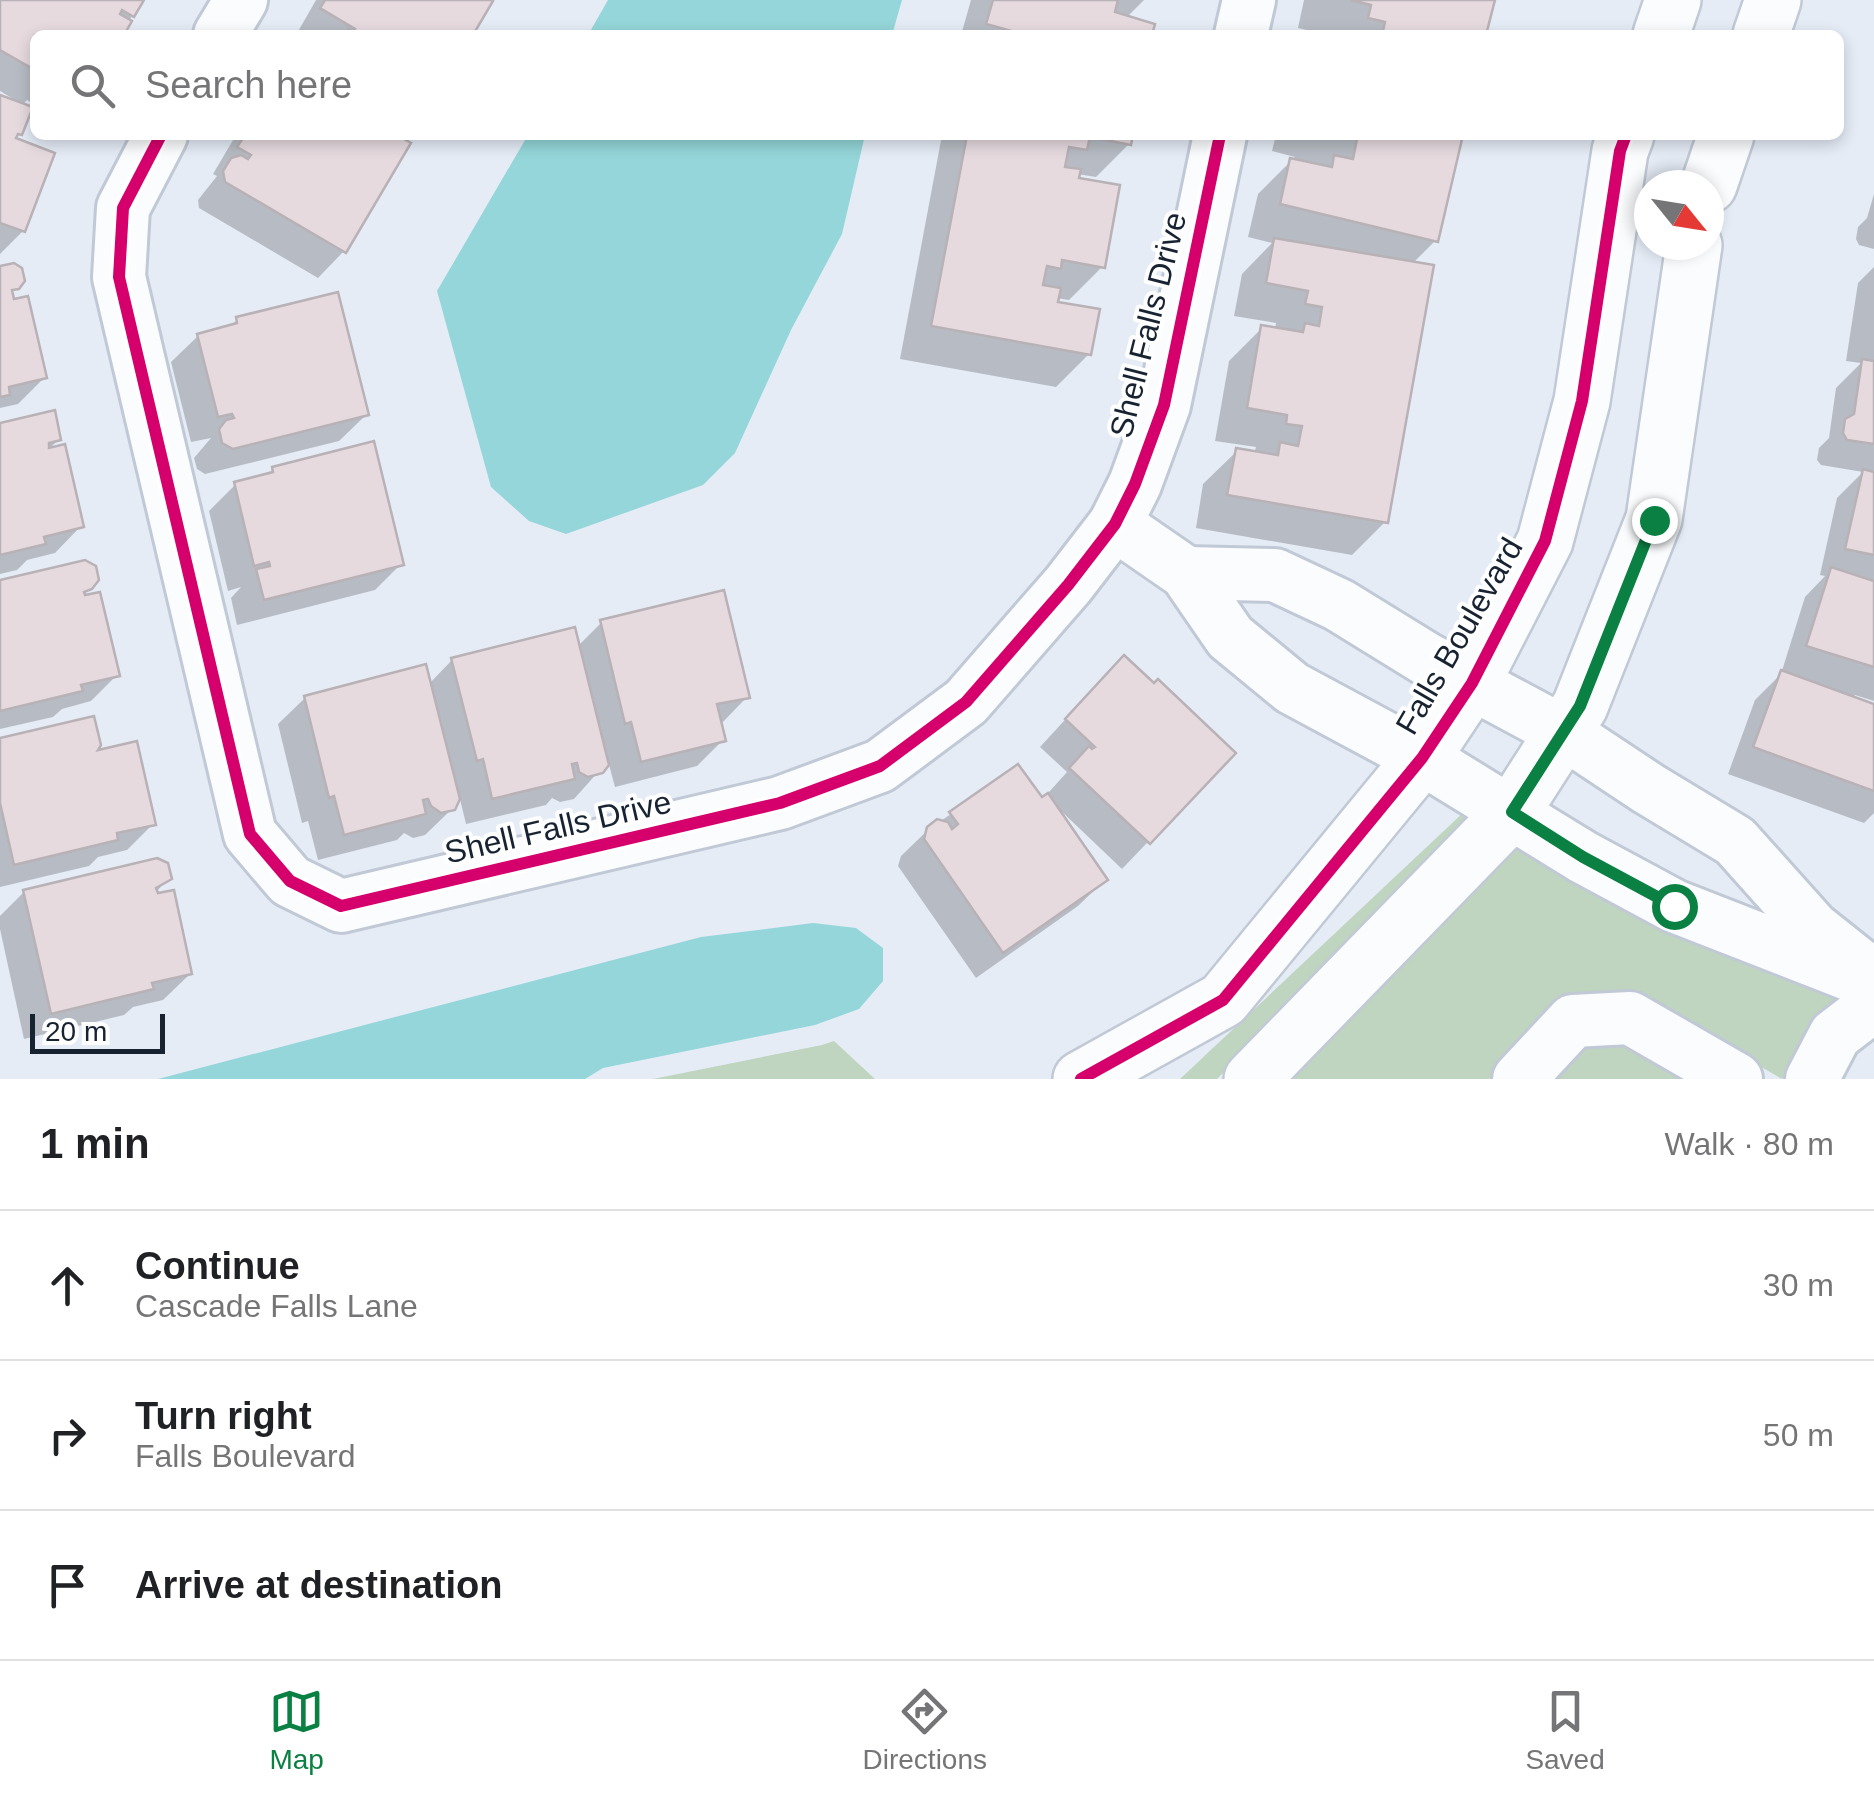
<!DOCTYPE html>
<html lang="en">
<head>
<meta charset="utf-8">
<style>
  :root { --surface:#fff; --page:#f2f2f2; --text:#202124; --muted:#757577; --line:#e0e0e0; --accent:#0b8043 }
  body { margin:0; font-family:Arial,sans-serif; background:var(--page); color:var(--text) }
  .compass { position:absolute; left:1634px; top:170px; width:90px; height:90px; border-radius:50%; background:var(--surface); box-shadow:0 5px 15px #0003; rotate:120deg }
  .scale { position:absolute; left:30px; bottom:25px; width:135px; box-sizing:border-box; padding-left:10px; border:5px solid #182332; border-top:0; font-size:28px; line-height:35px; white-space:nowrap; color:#182332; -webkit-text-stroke:8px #fff; paint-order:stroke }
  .stop { position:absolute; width:30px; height:30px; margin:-22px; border:8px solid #0b8043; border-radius:50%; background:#fff }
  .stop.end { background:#0b8043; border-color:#fff; box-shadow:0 2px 10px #0008 }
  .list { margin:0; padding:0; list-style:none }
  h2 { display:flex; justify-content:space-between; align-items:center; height:130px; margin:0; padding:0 40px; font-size:42px }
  h2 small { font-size:32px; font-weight:400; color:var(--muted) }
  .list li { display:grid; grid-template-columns:65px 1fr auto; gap:30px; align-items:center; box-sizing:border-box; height:150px; padding:0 40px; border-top:2px solid var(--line) }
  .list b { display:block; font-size:38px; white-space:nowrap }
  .list p { margin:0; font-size:32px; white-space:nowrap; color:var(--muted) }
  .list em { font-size:32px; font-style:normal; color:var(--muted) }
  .icon { flex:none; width:55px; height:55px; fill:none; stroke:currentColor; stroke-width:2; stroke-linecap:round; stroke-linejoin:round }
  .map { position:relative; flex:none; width:1874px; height:1079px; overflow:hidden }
  .search { position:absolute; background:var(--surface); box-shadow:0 5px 15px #0003; left:30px; right:30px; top:30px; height:110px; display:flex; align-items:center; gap:25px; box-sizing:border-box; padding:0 35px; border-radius:15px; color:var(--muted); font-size:38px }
  .sheet { height:580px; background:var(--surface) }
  nav { display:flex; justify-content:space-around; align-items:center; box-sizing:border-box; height:140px; border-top:2px solid var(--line); background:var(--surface); font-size:28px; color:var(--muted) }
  nav a { display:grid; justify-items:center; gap:5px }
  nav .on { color:var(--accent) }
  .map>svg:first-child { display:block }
  .green { fill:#bfd5bf }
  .water { fill:#94d6d9 }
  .shadow { fill:#0003 }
  .building { fill:#e6dadf; stroke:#b8b1b6; stroke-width:2.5 }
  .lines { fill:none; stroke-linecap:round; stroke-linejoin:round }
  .minor-casing { stroke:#c0c9d5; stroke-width:58 }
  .tertiary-casing { stroke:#c0c9d5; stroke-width:60 }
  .minor { stroke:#fbfcfe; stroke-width:52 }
  .tertiary { stroke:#fbfcfe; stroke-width:55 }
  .cycleway-casing { stroke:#fff; stroke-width:19 }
  .cycleway { stroke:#d6006c; stroke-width:12 }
  .route { stroke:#0b8043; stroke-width:12 }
  .labels { text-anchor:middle; stroke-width:8; stroke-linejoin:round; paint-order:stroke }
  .street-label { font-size:32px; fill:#182332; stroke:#fff }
</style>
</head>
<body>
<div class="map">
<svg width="1874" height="1079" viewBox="0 0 1874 1079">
  <rect width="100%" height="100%" fill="#e5ecf6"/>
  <!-- green -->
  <g class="green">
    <polygon points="1465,811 1473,815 1217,1079 1180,1079"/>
    <polygon points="1518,843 1843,997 1812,1022 1782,1079 1641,998 1553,1005 1489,1079 1288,1079"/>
    <polygon points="834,1041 875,1079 653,1079 822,1045"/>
    <polygon points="1626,1042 1690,1079 1555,1079 1586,1044"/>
  </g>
  <!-- water -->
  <g class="water">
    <polygon points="608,0 902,0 892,35 588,35"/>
    <polygon points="528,135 865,135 842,234 791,330 735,453 703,485 566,534 529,521 491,487 437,291"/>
    <polygon points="813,923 856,928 883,948 883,981 859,1009 815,1025 603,1068 585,1079 158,1079 701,937"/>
  </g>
  <!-- shadow -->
  <g class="shadow">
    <polygon points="0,0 141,0 121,35 35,35 35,105 27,100 21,106 20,134 14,140 23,231 0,254 0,98 14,103 15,100 0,91"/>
    <polygon points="316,0 486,0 471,35 296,35"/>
    <polygon points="971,0 1144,0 1126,18 1149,35 961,35"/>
    <polygon points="1304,0 1492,0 1484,35 1328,35 1298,28"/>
    <polygon points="236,135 402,135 344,251 318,278 199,208 198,200 217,176 213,174"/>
    <polygon points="942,135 1130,135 1129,144 1096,177 1077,174 1102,267 1069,300 1056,298 1055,304 1089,354 1056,387 900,359"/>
    <polygon points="1276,135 1460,135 1436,240 1412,264 1385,522 1352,555 1196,528 1203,484 1237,451 1254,454 1256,447 1215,441 1229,361 1262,328 1275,330 1276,323 1234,316 1242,274 1272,243 1248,237 1258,194 1295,157 1272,151"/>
    <polygon points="1874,194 1874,249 1859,245 1856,239 1858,227 1867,218"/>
    <polygon points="1874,267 1874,701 1855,695 1853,699 1874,707 1874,813 1864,823 1728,774 1755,700 1781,674 1805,597 1825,576 1820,575 1837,498 1863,472 1821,465 1817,460 1819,448 1829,438 1836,388 1861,363 1846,361 1858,283"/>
    <polygon points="0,269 18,287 10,294 44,378 18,404 0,408"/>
    <polygon points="237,320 366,415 339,441 205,474 197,469 194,458 211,438 191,442 171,362 198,336 229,328"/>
    <polygon points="0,426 59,439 47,451 81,526 55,553 27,560 17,570 0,574"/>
    <polygon points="273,469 401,564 375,590 237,625 231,598 241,587 228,591 209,511 235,485 266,477"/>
    <polygon points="0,582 90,588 78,599 117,675 91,701 62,709 53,717 0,729"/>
    <polygon points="601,623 747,697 720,725 723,740 697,766 615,787 608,761 574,799 560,802 552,798 546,805 466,824 459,795 453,808 425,835 413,838 404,833 397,840 318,860 308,821 302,823 278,724 305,698 429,684 452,660 578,646"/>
    <polygon points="1097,685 1233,753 1122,869 1059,809 1105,880 1078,906 976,978 898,866 901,856 929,829 951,814 1041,801 1067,772 1040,747"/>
    <polygon points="0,741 93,754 153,824 127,850 98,857 89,866 0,887"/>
    <polygon points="169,878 155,893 190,974 163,1000 133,1007 124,1015 24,1039 0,929 0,916 24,892"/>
  </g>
  <!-- building -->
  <g class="building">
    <polygon points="0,0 144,0 134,17 122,10 120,14 132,21 124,35 35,35 35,70 0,50"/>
    <polygon points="325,0 491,0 493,1 473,35 345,35 348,29 353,32 355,29 320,8"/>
    <polygon points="993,0 1118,0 1115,12 1155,24 1152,35 1026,35 986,24"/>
    <polygon points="1350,0 1495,0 1486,35 1382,35 1385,22 1368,18 1371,5"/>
    <polygon points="0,95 33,107 22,135 18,134 16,138 55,153 25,232 0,223"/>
    <polygon points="245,135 397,135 411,143 346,253 225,182 223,171 231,158 241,155 248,159 251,155 237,147"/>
    <polygon points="967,135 1133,135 1131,145 1090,137 1087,150 1069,147 1065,167 1081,169 1079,178 1120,185 1105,268 1062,260 1061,269 1047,266 1043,285 1061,288 1058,302 1100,309 1091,355 931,326"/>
    <polygon points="1463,135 1438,242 1280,204 1290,158 1332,167 1334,155 1353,159 1357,139 1342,135"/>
    <polygon points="1274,238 1434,265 1388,523 1227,495 1236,448 1278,455 1280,442 1298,446 1302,426 1286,424 1287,415 1247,408 1261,325 1303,332 1305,323 1319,326 1322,307 1305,304 1308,291 1266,283"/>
    <polygon points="14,263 22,268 25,281 19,289 12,290 14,299 28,296 47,378 9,387 10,395 0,397 0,266"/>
    <polygon points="338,292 369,415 233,449 222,443 219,429 226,420 234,418 232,414 218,417 197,334 237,323 236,317"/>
    <polygon points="1862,359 1874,361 1874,444 1847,440 1843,433 1845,419 1854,414"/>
    <polygon points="55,410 61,440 49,443 49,448 65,444 84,527 44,537 46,544 0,555 0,423"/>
    <polygon points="374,441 404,565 264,600 256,569 270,566 269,562 254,566 234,482 273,472 272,467"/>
    <polygon points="1863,469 1874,472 1874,555 1845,549"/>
    <polygon points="85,560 96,566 99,580 92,589 84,592 85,595 100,592 120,676 81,685 83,691 0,711 0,580"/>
    <polygon points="1831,567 1874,581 1874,667 1806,646"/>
    <polygon points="724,590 750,698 717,704 726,741 641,762 631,722 625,724 600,620"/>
    <polygon points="575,627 609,765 603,773 588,777 579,772 577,763 572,764 575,779 492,799 483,759 477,761 451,658"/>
    <polygon points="1124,655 1154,683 1158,679 1236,753 1150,844 1069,768 1089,746 1092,749 1095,747 1065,719"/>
    <polygon points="426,664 460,799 455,810 441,813 431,806 428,799 423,800 426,814 344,835 334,796 329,798 304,696"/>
    <polygon points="1781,670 1874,704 1874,791 1753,747"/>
    <polygon points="94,716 101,745 98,750 137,741 156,825 117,833 118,840 14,865 0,803 0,738"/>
    <polygon points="1018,764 1042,797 1048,793 1108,880 1003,953 924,839 927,827 937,819 948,822 952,829 958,824 949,812"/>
    <polygon points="157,858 168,863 172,879 156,888 158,893 174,890 192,974 152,983 154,989 51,1014 23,890"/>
  </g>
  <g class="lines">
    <!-- minor casing -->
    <g class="minor-casing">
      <g id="minor">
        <polyline points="220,35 241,0"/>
        <polyline points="1241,35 1249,0"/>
        <polyline points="161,135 123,208 119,277 250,834 290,881 341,906 780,803 880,766 966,702 1068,585 1115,524 1135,484 1164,405 1220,135"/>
        <polyline points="1115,524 1186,573 1230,637 1292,688 1422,758 1583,857 1674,906 1874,984"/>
        <polyline points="1186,573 1275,575 1339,605 1425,658 1563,732 1649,789 1735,841 1813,928 1857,963"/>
        <polyline points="1519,1079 1573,1021 1630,1018 1736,1079"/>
        <polyline points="1812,1079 1835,1035 1874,1005"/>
      </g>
    </g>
    <!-- tertiary casing -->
    <g class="tertiary-casing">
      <g id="tertiary">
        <polyline points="1661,35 1673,0"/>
        <polyline points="1761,35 1773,0"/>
        <polyline points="1709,185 1726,135"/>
        <polyline points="1081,1079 1223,1000 1422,758 1472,683 1545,541 1582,401 1620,151 1626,135"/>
        <polyline points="1252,1079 1512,812 1580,706 1654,519 1694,245"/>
      </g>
    </g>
    <!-- minor -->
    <use href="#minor" class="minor"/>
    <!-- tertiary -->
    <use href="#tertiary" class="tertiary"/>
    <!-- cycleway casing -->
    <g class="cycleway-casing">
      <g id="cycleway">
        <polyline points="161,135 123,208 119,277 250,834 290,881 341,906 780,803 880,766 966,702 1068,585 1115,524 1135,484 1164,405 1220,135"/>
        <polyline points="1081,1079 1223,1000 1422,758 1472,683 1545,541 1582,401 1620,151 1626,135"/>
      </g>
    </g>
    <!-- cycleway -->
    <use href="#cycleway" class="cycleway"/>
  </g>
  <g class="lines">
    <!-- route -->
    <polyline class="route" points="1654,520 1580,706 1512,812 1583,857 1674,906"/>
  </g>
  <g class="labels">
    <!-- street labels -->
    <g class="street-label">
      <text transform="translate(1148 325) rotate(-76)" y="11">Shell Falls Drive</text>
      <text transform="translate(1459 636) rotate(-60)" y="11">Falls Boulevard</text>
      <text transform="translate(558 827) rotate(-13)" y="11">Shell Falls Drive</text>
    </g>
  </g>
</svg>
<svg class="compass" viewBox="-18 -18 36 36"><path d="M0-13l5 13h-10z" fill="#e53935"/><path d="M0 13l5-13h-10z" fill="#757577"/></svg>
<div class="scale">20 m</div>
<div class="stop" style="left:1674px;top:906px"></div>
<div class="stop end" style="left:1654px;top:520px"></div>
<div class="search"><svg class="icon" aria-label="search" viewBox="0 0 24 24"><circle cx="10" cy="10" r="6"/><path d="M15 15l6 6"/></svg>Search here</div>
</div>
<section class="sheet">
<h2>1 min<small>Walk · 80 m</small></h2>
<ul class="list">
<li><svg class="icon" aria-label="ahead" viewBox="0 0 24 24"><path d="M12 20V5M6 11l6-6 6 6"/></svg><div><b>Continue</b><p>Cascade Falls Lane</p></div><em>30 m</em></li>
<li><svg class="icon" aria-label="right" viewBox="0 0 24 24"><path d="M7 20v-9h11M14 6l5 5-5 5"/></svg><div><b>Turn right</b><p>Falls Boulevard</p></div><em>50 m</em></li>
<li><svg class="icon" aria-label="arrive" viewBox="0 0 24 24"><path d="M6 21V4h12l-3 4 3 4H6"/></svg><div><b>Arrive at destination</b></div></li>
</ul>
</section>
<nav>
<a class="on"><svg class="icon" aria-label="map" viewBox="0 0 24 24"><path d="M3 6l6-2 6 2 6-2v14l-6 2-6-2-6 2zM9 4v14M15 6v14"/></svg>Map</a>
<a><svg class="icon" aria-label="directions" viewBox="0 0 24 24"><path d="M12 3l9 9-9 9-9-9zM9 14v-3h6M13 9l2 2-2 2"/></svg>Directions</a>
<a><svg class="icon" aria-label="saved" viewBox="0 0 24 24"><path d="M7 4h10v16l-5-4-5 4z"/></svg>Saved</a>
</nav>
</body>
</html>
